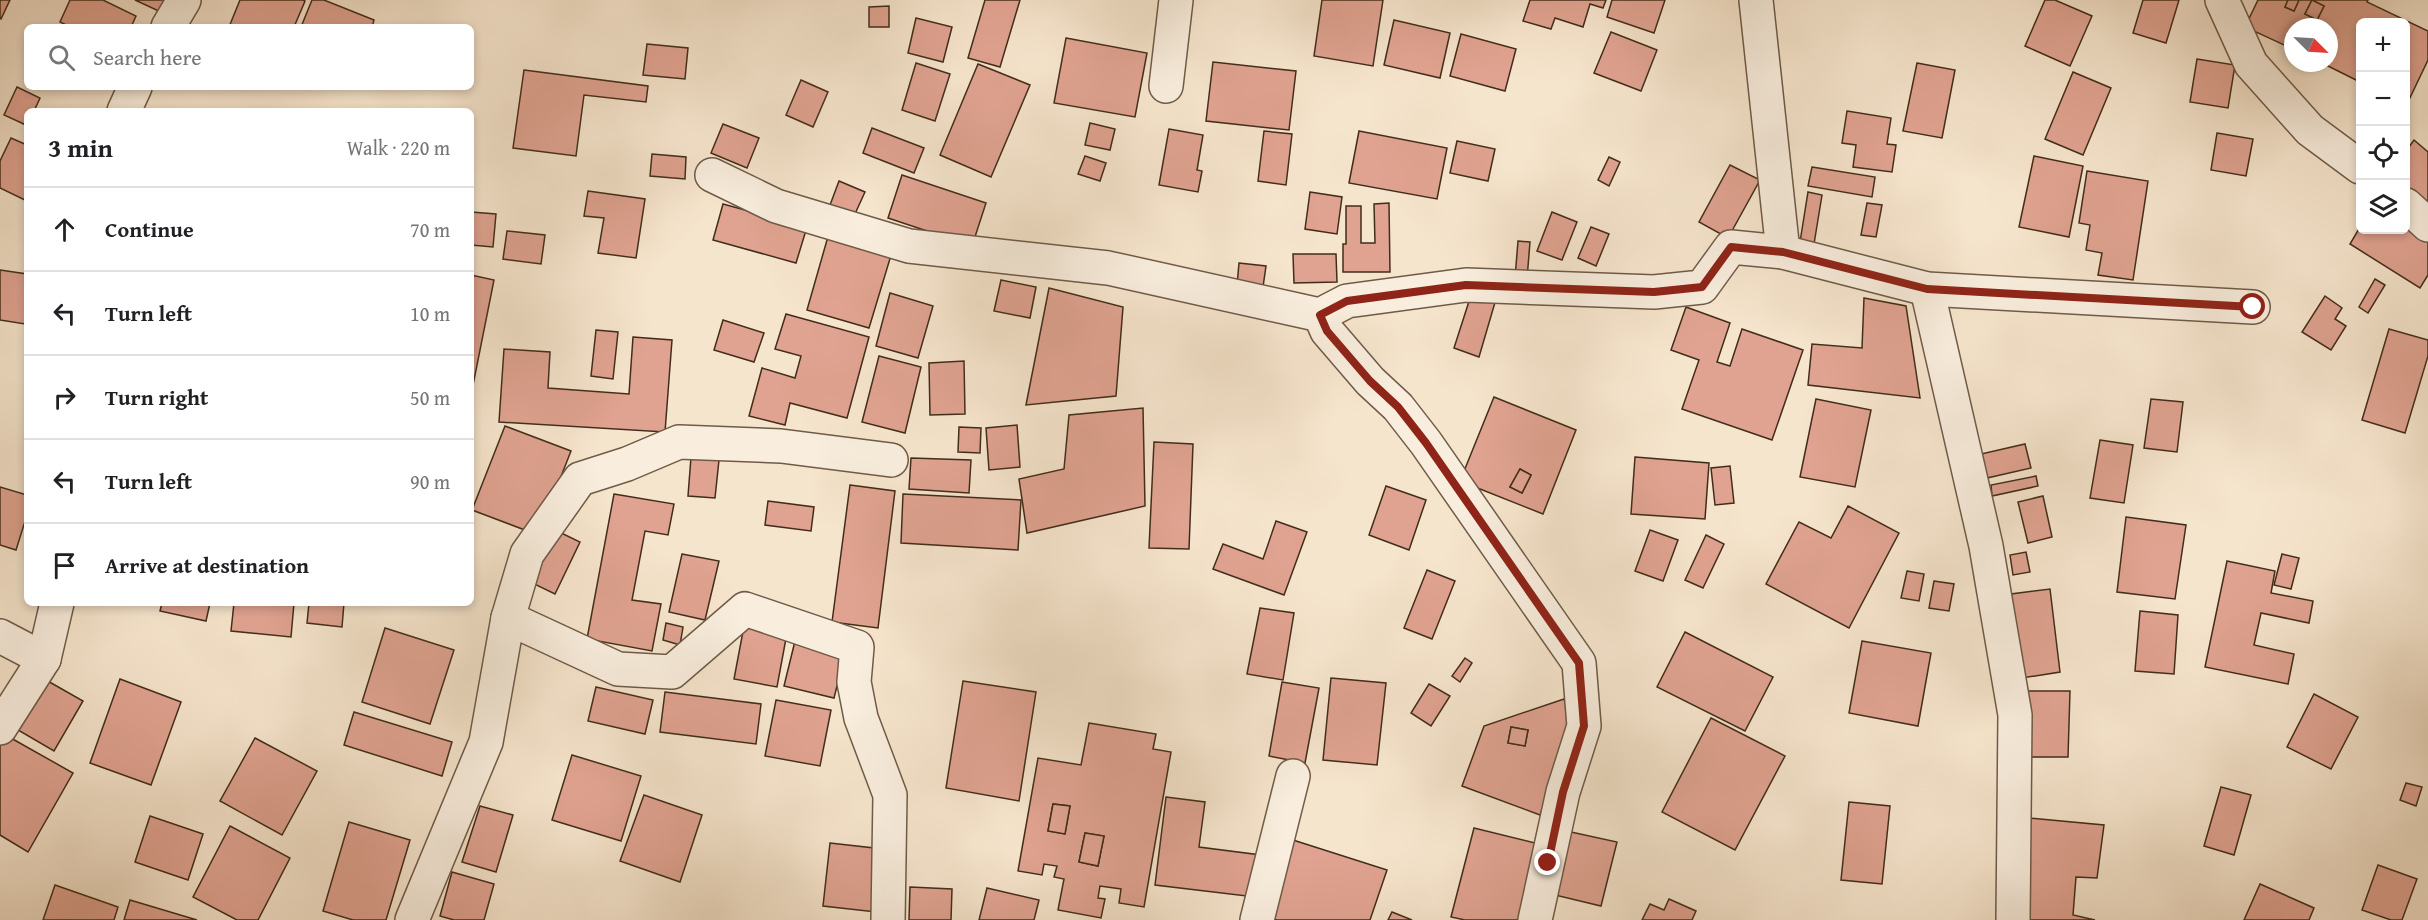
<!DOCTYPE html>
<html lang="en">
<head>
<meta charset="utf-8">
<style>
  :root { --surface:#fff; --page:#f2f2f2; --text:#202124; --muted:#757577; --line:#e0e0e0 }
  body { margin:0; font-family:"Gentium Book Plus",serif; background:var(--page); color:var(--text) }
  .controls { position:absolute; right:18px; top:18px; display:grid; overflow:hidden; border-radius:9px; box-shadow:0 3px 9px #0003 }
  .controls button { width:54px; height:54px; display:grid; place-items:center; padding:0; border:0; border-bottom:2px solid var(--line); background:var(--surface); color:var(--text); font:30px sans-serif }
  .compass { position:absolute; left:2284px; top:18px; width:54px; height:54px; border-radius:50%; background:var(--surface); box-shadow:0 3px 9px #0003; rotate:114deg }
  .stop { position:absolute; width:18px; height:18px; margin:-14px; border:4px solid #8f2418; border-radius:50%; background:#fff }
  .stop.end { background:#8f2418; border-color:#fff; box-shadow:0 2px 6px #0008 }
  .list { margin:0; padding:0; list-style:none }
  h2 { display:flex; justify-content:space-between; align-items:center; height:78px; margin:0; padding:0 24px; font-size:26px }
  h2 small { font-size:20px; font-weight:400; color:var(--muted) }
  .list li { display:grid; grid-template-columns:39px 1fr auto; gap:18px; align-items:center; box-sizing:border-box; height:84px; padding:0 24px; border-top:2px solid var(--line) }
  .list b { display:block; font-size:22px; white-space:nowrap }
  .list em { font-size:20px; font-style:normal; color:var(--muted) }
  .icon { flex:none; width:33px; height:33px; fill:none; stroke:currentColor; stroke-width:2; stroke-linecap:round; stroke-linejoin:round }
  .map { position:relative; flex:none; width:2428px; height:920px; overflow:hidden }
  .search { position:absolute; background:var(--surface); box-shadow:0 3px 9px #0003; left:24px; top:24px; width:450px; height:66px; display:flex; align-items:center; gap:15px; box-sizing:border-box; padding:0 21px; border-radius:9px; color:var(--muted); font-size:22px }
  .panel { position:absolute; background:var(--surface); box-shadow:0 3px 9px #0003; left:24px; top:108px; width:450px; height:498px; border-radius:9px }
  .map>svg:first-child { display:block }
  .building { fill:#e0a391; stroke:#422d1a; stroke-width:1.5; fill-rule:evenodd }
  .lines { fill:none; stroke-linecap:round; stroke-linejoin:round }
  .street-casing { stroke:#6f5b47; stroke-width:36 }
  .street { stroke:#f9eede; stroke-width:33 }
  .route { stroke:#8f2418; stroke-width:8 }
</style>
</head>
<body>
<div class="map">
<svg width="2428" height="920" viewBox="0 0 2428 920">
  <rect width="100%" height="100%" fill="#f6e5cd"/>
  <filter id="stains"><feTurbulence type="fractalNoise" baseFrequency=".00333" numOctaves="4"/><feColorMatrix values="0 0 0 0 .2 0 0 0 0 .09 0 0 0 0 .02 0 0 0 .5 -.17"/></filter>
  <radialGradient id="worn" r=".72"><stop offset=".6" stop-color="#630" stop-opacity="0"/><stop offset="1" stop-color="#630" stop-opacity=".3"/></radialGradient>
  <!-- building -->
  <g class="building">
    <polygon points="0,0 10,0 1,19 0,18"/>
    <polygon points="70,0 103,0 136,16 131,27 70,27 60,22"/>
    <polygon points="135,0 169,0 163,13"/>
    <polygon points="240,0 303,0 305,1 294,27 229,27"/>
    <polygon points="312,0 324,0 374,20 372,27 301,27"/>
    <polygon points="985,0 1020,0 1000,67 968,58"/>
    <polygon points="1322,0 1383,0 1373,66 1314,56"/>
    <polygon points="1530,0 1606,0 1603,8 1590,4 1583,27 1555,18 1551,29 1523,21"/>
    <polygon points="1612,0 1665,0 1654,33 1607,17"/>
    <polygon points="2045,0 2055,0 2092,16 2070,66 2025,46"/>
    <polygon points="2143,0 2179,0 2166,43 2133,33"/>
    <polygon points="2258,0 2288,0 2285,7 2294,11 2299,0 2312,0 2305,14 2317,20 2324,6 2312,0 2368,0 2367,2 2428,31 2428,60 2407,104 2406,22 2360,22 2360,82 2322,63 2329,63 2329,27 2293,27 2293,49 2245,27"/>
    <polygon points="2288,0 2299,0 2294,11 2285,7"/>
    <polygon points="2312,0 2324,6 2317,20 2305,14"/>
    <polygon points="889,6 889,27 869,27 869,7"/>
    <polygon points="916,18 952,27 943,62 908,53"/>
    <polygon points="1394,20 1450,33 1440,78 1384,65"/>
    <polygon points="1611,32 1657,50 1641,91 1594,73"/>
    <polygon points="1461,34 1516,49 1505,91 1450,76"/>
    <polygon points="1066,38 1147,53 1135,117 1054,103"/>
    <polygon points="647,44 688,48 685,79 643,75"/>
    <polygon points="2197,59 2235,65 2228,108 2190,102"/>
    <polygon points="1213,62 1296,71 1289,130 1206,121"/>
    <polygon points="916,63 950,74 935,121 902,110"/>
    <polygon points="1917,63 1955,70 1942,138 1903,131"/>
    <polygon points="978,64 1030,85 991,177 940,155"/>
    <polygon points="524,70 648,86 646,102 584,95 576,156 513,148"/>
    <polygon points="2073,72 2111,88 2083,155 2045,139"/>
    <polygon points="801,80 828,92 813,127 786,115"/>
    <polygon points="17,87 40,98 34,111 27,111 26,125 4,115"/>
    <polygon points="1847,111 1891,118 1887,144 1896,145 1892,172 1853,167 1856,145 1842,143"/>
    <polygon points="1090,123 1115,129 1110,150 1085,145"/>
    <polygon points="723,124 759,138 747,168 711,153"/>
    <polygon points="872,128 924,148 914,173 863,153"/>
    <polygon points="1169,129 1203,135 1197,170 1202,171 1198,192 1159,185"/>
    <polygon points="1264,131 1292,134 1286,185 1258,181"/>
    <polygon points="1359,131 1447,148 1437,199 1349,183"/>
    <polygon points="2217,133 2253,139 2246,176 2211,170"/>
    <polygon points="11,138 27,145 27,201 0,188 0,161"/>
    <polygon points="2414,140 2428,152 2428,204 2406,186 2406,151"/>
    <polygon points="1457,141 1495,149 1488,181 1450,173"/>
    <polygon points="652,154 686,157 685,179 650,176"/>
    <polygon points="1085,156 1106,163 1100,181 1078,174"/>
    <polygon points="2034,156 2083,166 2069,237 2019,227"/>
    <polygon points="1609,157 1620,162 1609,186 1598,180"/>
    <polygon points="1730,165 1760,180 1728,238 1699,222"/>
    <polygon points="1812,167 1875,177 1872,197 1808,186"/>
    <polygon points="2087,171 2148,181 2133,280 2098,275 2102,253 2086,250 2090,225 2079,223"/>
    <polygon points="902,175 986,203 972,246 888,218"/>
    <polygon points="839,181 865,192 854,216 830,205"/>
    <polygon points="588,191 645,199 636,258 598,253 604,218 584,216"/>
    <polygon points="1310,192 1342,197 1337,234 1305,229"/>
    <polygon points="1808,192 1822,195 1814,244 1800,242"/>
    <polygon points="1389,203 1390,272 1343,272 1343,244 1346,244 1346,206 1361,206 1361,243 1375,243 1374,204"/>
    <polygon points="1867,203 1882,205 1876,237 1861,235"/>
    <polygon points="723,204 807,227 796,263 713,240"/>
    <polygon points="471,212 496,214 493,247 471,245"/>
    <polygon points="1552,212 1577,222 1562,260 1537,251"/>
    <polygon points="2406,221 2428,235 2428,275 2420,288 2350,244 2360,227 2360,230 2406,230"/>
    <polygon points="1591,227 1609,234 1596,266 1578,258"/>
    <polygon points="507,231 545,235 541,264 503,259"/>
    <polygon points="829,233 892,252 869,328 807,310"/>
    <polygon points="1518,241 1530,242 1527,279 1515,278"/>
    <polygon points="1293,254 1336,254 1337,282 1294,283"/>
    <polygon points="1239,263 1266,266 1263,287 1237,285"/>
    <polygon points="0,270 27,274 25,324 0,320"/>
    <polygon points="471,275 494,280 471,395"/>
    <polygon points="2375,279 2385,285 2368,313 2359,307"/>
    <polygon points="1001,280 1036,287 1030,318 994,311"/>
    <polygon points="1049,288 1123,307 1116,396 1026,405"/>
    <polygon points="1472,292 1496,299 1479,357 1454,348"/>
    <polygon points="890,293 933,306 918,358 876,346"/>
    <polygon points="2325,296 2342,308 2335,319 2346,326 2331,350 2302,332"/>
    <polygon points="1864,298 1906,306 1920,398 1808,385 1812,344 1862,348"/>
    <polygon points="1686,307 1730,323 1717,362 1730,366 1742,329 1803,350 1772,440 1682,409 1699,360 1671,350"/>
    <polygon points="786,314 869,337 847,418 790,403 785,425 749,416 762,368 795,378 801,356 775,349"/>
    <polygon points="723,320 764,333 754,362 714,350"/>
    <polygon points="2389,329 2428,340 2428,356 2405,433 2362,420"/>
    <polygon points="596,330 618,332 613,379 591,376"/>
    <polygon points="633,337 672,340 665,432 499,422 504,349 550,352 548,388 629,394"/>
    <polygon points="879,356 921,367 905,433 862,422"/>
    <polygon points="964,361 965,414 930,415 929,363"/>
    <path d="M 1494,397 L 1576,430 L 1543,514 L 1460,481 ZM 1520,469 L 1531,475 L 1522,493 L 1510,487 Z"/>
    <polygon points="1816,399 1871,410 1855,487 1800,477"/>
    <polygon points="2151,399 2183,402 2177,452 2144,448"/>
    <polygon points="1143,408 1145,506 1027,533 1019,479 1064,469 1069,415"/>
    <polygon points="1017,425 1020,467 989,470 986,428"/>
    <polygon points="505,426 571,451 538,535 472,510"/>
    <polygon points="959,427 981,428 980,453 958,452"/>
    <polygon points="2100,440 2133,445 2124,503 2090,498"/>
    <polygon points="1154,442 1193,444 1189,549 1149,548"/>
    <polygon points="2025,444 2031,468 1987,478 1981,454"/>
    <polygon points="691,457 719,460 715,498 688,496"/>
    <polygon points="1635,457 1709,463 1705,519 1631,514"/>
    <polygon points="911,458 971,460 969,493 909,489"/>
    <polygon points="1730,466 1734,503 1715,505 1711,468"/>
    <polygon points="1520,469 1531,475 1522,493 1510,487"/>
    <polygon points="2036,476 2038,486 1992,496 1991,485"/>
    <polygon points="850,485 895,491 878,628 832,622"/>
    <polygon points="1386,486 1426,500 1409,550 1369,535"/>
    <polygon points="0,487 27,495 27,515 16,550 0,545"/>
    <polygon points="614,494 674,504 668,535 645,531 632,600 661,604 652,651 587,639"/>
    <polygon points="903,494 1021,500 1018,550 901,543"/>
    <polygon points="2043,496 2052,537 2028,543 2018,502"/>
    <polygon points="768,501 814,507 811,531 765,525"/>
    <polygon points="1848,506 1899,533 1849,628 1766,584 1799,522 1831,538"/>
    <polygon points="2126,517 2186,525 2175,599 2117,592"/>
    <polygon points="1276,521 1307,532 1284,595 1213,569 1223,544 1263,559"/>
    <polygon points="553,529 580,542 555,594 528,581"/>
    <polygon points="1650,530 1678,540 1663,581 1635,571"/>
    <polygon points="1706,535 1724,544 1703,588 1685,580"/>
    <polygon points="2026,552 2030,572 2013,575 2010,555"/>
    <polygon points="682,554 719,561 705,620 669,612"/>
    <polygon points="2282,554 2299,558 2291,589 2274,585"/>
    <polygon points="2227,561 2275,571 2271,593 2313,601 2309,623 2261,613 2254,645 2294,654 2288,684 2205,667"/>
    <polygon points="1427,570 1455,581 1432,639 1404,628"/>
    <polygon points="1907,571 1924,574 1919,601 1901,598"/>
    <polygon points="1934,581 1954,584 1949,611 1929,608"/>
    <polygon points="2050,589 2060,672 2022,678 2011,594"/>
    <polygon points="162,603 210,603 206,621 160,611"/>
    <polygon points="234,603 294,603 291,637 231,631"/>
    <polygon points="309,603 344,603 342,627 307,623"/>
    <polygon points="1260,608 1294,613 1283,680 1247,674"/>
    <polygon points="2140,611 2178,615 2174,674 2135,671"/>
    <polygon points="666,623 683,627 680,645 663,640"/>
    <polygon points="744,626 787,633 777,687 734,679"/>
    <polygon points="385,628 454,650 430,724 362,702"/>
    <polygon points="1685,632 1773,677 1745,731 1657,687"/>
    <polygon points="795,641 845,654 834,698 784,686"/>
    <polygon points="1862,641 1931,653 1918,726 1849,713"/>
    <polygon points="1465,658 1472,663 1460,682 1452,676"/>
    <polygon points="1331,678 1386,683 1377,765 1323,760"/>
    <polygon points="120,679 181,702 151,785 90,763"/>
    <polygon points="46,680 83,701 54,751 18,730"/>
    <polygon points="963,681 1036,692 1019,801 946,788"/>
    <polygon points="1282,682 1319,688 1305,763 1269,756"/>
    <polygon points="1429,684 1450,696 1431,726 1411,713"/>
    <polygon points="596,687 653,700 645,734 588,721"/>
    <polygon points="2028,691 2070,691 2068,757 2026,757"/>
    <polygon points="665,692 761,704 756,744 660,732"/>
    <polygon points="2314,694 2358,717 2331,769 2287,747"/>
    <path d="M 1564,699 L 1572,725 L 1540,815 L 1462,786 L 1484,726 ZM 1511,727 L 1528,730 L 1525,746 L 1508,743 Z"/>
    <polygon points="776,700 831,710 820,766 765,756"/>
    <polygon points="354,712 452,742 442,776 344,745"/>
    <polygon points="1711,718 1785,756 1735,850 1662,812"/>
    <path d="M 1089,723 L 1156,734 L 1153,749 L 1171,752 L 1144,907 L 1119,903 L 1121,889 L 1100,886 L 1098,898 L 1105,899 L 1101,918 L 1058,910 L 1064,879 L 1054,877 L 1057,866 L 1044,864 L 1042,875 L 1018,871 L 1038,758 L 1081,765 ZM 1053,804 L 1070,806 L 1065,834 L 1048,831 ZM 1085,833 L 1104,836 L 1098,866 L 1079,862 Z"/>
    <polygon points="1511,727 1528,730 1525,746 1508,743"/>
    <polygon points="2,733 73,773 28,852 0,835 0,737"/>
    <polygon points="255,738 317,771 282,835 220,801"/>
    <polygon points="572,755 641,776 621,841 552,820"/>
    <polygon points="2406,783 2422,787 2416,806 2400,800"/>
    <polygon points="2221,787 2251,795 2234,855 2204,846"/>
    <polygon points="644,795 702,815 680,882 620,861"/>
    <polygon points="1166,797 1205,802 1199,847 1261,855 1255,897 1155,885"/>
    <polygon points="1849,802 1890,806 1882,884 1841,880"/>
    <polygon points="1053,804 1070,806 1065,834 1048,831"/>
    <polygon points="480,806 513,815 496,872 462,862"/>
    <polygon points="150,816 203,834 188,880 135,862"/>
    <polygon points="2029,818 2104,825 2097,878 2076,877 2073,915 2095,920 2028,920"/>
    <polygon points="349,822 410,840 386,920 353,920 323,911"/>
    <polygon points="230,826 290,858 258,920 237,920 193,897"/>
    <polygon points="1474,828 1543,845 1523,920 1465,920 1451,917"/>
    <polygon points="1571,832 1617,842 1601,906 1555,895"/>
    <polygon points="1085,833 1104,836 1098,866 1079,862"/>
    <polygon points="1293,840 1387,870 1370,920 1277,920 1268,917"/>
    <polygon points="830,843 883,849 876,912 823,906"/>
    <polygon points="2378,865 2417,879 2402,920 2391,920 2362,910"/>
    <polygon points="452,872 494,884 484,920 454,920 440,916"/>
    <polygon points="2260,884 2314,908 2309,920 2244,920"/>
    <polygon points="55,885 118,907 114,920 43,920"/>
    <polygon points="910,887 952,889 951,920 909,920"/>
    <polygon points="987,888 1039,900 1034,920 979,920"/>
    <polygon points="1669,899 1696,911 1692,920 1642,920 1650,904 1664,910"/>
    <polygon points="130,900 197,920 124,920"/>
    <polygon points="1392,912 1412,920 1388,920"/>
  </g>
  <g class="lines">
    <!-- street casing -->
    <g class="street-casing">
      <g id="street">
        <polyline points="1756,0 1783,252"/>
        <polyline points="2222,0 2251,64 2310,130 2360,167"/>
        <polyline points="168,27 184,0"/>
        <polyline points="1166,86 1176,0"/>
        <polyline points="124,111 135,87"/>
        <polyline points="712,175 776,206 909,246 1108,268 1320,315 1347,301 1466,285 1654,292 1702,287 1731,247 1783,252 1927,289 2253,307"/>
        <polyline points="2406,205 2428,225"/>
        <polyline points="1927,289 1986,546 2015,715 2013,920"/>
        <polyline points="1320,315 1327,331 1370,381 1398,407 1426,443 1579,663 1584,726 1563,792 1535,920"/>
        <polyline points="508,618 527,554 580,479 627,464 679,442 781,446 891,460"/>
        <polyline points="0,636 44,659"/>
        <polyline points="0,728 44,659 57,603"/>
        <polyline points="412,920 486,742 508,618 618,669 672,672 745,609 857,647 854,682 861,718 890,795 888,920"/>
        <polyline points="1257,920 1293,776"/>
      </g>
    </g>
    <!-- street -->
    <use href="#street" class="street"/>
  </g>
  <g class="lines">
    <!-- route -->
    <polyline class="route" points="1548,863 1563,792 1584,726 1579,663 1426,443 1398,407 1370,381 1327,331 1320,315 1347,301 1466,285 1654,292 1702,287 1731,247 1783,252 1927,289 2253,307"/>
  </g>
  <rect width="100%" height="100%" filter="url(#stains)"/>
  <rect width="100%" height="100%" fill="url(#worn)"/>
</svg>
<div class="controls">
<button>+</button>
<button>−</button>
<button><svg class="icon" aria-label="locate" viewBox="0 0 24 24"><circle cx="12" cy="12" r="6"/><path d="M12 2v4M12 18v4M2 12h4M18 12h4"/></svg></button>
<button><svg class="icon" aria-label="layers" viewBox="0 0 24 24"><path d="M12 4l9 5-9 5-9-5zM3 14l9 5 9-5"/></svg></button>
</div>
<svg class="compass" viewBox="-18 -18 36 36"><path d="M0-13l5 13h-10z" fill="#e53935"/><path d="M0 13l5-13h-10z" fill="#757577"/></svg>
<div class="stop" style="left:2253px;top:307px"></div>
<div class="stop end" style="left:1548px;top:863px"></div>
<div class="search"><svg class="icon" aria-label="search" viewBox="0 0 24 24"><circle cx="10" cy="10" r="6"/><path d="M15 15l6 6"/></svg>Search here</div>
<section class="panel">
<h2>3 min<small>Walk · 220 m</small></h2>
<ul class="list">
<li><svg class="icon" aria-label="ahead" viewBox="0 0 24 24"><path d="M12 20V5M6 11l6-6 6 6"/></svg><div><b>Continue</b></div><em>70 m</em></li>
<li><svg class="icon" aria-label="left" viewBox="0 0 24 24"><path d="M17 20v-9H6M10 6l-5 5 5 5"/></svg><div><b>Turn left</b></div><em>10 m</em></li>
<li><svg class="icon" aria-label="right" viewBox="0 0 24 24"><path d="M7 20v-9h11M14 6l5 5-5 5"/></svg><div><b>Turn right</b></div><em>50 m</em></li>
<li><svg class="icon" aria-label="left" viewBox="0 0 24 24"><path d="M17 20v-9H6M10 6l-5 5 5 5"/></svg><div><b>Turn left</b></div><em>90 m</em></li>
<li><svg class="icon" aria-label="arrive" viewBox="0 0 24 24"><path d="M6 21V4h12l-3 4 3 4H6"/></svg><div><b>Arrive at destination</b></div></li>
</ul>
</section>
</div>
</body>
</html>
